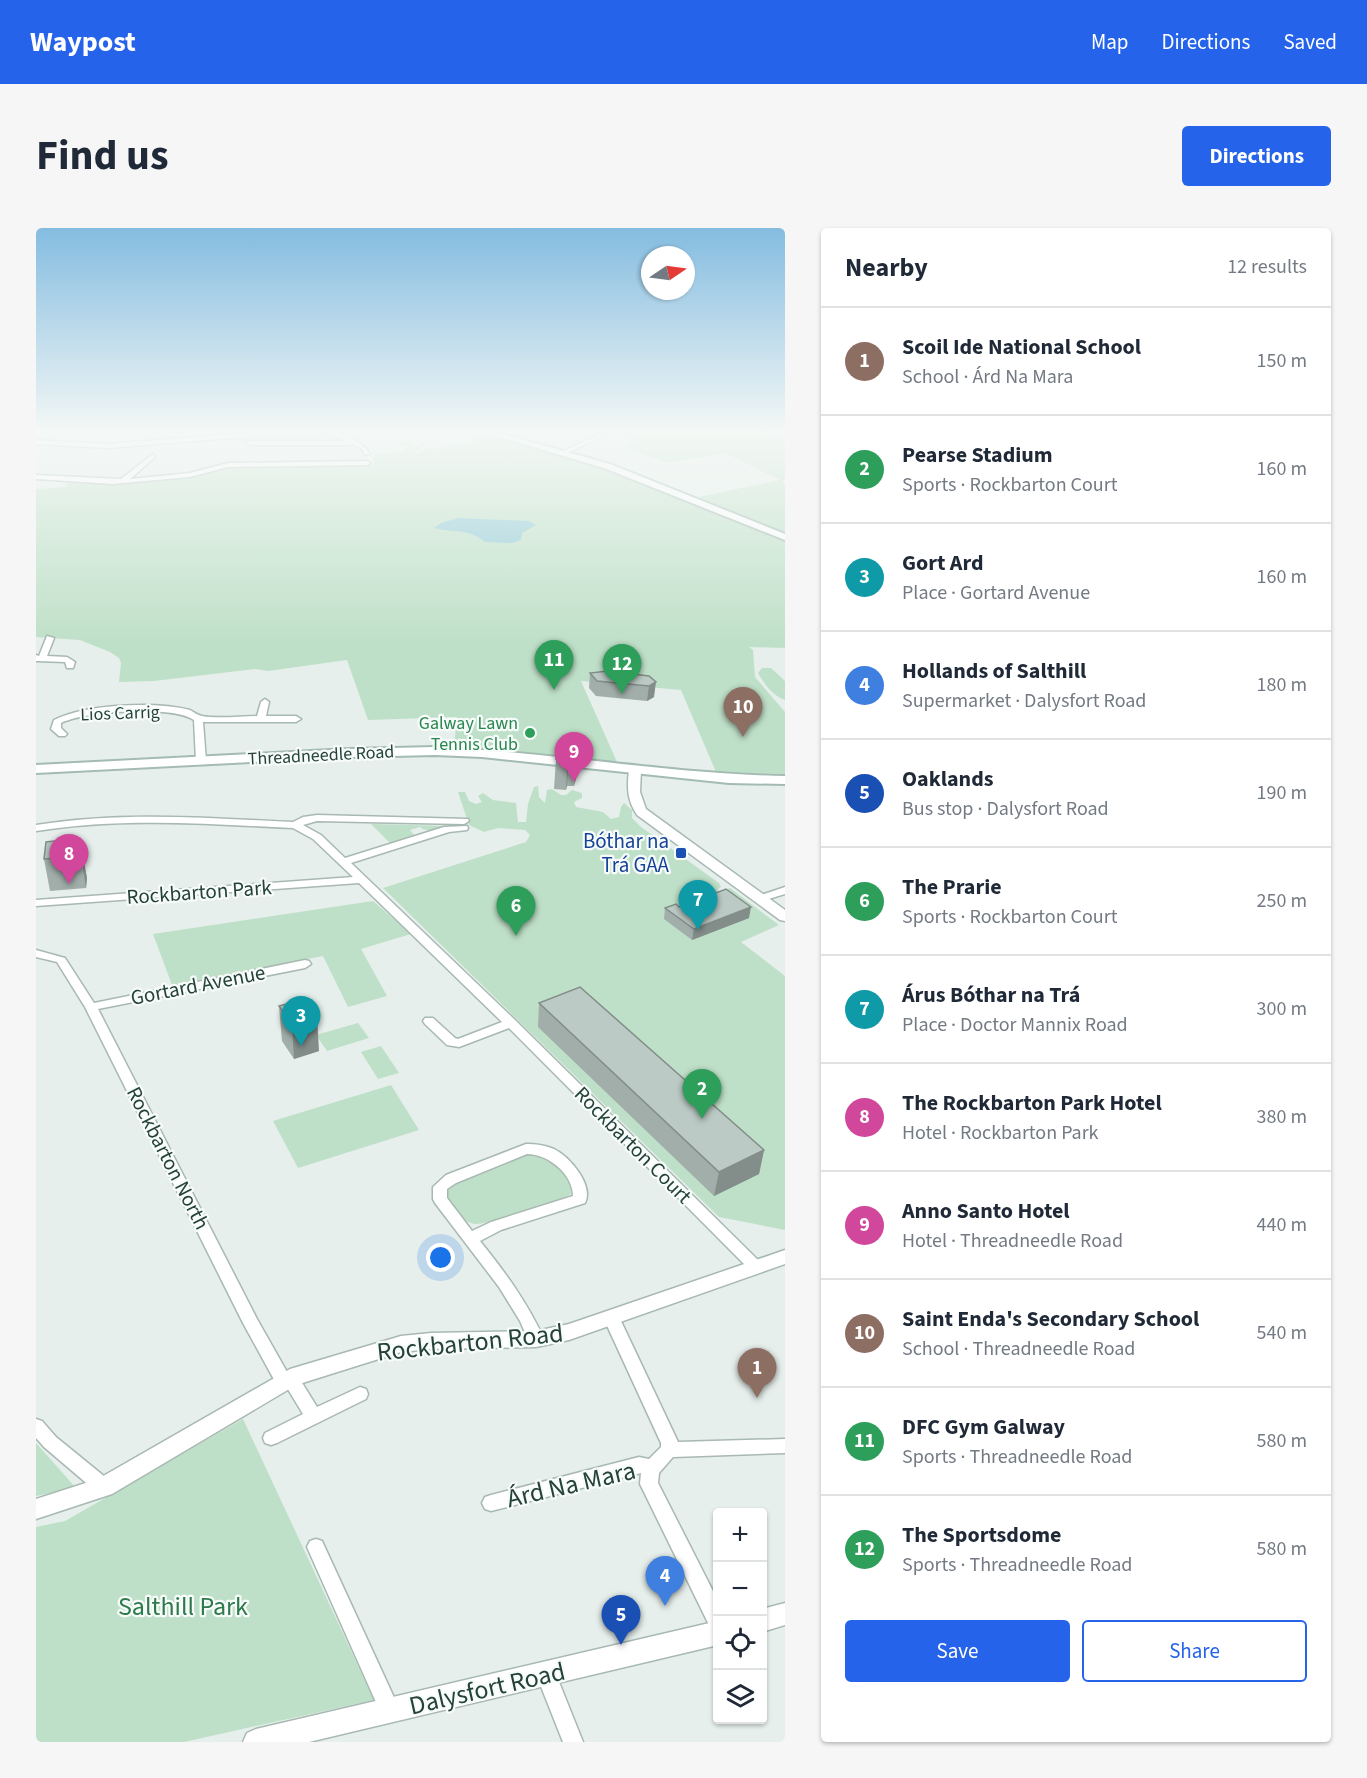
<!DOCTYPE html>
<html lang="en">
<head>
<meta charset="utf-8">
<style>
  :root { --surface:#fff; --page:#f6f6f7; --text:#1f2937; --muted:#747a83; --line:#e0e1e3; --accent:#2563eb }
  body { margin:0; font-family:"Source Sans 3",sans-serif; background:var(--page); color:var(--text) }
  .controls { position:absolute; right:18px; bottom:18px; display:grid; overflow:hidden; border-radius:6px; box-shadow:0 2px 4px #0004 }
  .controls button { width:54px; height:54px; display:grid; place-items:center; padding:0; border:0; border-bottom:2px solid var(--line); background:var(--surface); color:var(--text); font:30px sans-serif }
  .compass { position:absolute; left:605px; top:18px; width:54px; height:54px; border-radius:50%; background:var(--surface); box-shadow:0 2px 4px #0004; rotate:77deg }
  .you { position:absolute; left:405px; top:1030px; width:21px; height:21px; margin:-15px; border:4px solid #fff; border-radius:50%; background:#1a73e8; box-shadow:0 0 0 9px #1a73e833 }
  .badge { display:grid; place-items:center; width:39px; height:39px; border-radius:50%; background:var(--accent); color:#fff; font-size:20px; font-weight:700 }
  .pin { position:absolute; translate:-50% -50px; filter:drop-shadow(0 2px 3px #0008) }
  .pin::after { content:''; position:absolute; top:32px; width:21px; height:18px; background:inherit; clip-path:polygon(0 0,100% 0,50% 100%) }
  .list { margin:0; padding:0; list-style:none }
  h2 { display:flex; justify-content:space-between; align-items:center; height:78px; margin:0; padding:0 24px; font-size:26px }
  h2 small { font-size:20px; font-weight:400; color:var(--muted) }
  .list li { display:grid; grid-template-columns:39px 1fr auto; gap:18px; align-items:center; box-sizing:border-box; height:108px; padding:0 24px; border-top:2px solid var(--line) }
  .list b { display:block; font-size:22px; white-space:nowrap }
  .list p { margin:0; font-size:20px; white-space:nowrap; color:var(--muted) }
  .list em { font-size:20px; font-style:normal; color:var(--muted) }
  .actions { display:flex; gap:12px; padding:18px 24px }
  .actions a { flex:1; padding:14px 0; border:2px solid var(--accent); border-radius:6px; text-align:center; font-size:21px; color:var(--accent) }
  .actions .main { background:var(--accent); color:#fff }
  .icon { flex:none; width:33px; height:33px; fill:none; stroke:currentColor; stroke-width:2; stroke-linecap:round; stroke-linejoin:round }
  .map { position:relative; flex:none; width:749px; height:1514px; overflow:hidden; border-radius:6px }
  header { display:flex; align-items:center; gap:36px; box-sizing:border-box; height:84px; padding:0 30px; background:var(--accent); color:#fff }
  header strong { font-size:28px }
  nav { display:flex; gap:33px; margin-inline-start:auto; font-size:21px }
  .intro { display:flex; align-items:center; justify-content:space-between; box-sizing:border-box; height:144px; padding:0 36px }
  h1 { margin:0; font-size:42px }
  .button { padding:15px 27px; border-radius:6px; background:var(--accent); color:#fff; font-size:21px; font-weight:700 }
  main { display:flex; gap:36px; padding:0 36px }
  aside { flex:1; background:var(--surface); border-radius:6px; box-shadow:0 2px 4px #0004 }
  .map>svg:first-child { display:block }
  .green { fill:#bfe0c8 }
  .water { fill:#8ec9d4 }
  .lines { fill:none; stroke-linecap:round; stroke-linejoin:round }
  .minor-casing { stroke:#a8b8b2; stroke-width:3 }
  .tertiary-casing { stroke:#a8b8b2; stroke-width:3 }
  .secondary-casing { stroke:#a4bbb3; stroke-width:4 }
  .minor { fill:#fff; fill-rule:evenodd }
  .tertiary { fill:#fff; fill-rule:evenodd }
  .secondary { fill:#fff; fill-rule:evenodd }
  .wall { fill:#a1aea9 }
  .shaded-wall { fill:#838d89 }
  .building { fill:#bbcac4; stroke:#838d89; stroke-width:1.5 }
  .leisure-dot { fill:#2e9e5b; stroke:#f7fbf9; stroke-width:2 }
  .transit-dot { fill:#1a4fb4; stroke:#f7fbf9; stroke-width:2 }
  .labels { text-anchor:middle; stroke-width:4.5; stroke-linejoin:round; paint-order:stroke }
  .far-street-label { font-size:18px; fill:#24423a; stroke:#f7fbf9 }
  .far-leisure-label { font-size:18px; fill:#27864d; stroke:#f7fbf9; text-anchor:end }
  .transit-label { font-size:21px; fill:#164399; stroke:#f7fbf9; text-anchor:end }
  .street-label { font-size:21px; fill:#24423a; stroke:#f7fbf9 }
  .near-street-label { font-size:26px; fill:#24423a; stroke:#f7fbf9 }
  .near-park-label { font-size:26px; fill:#2d7a4b; stroke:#f7fbf9 }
</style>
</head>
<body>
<header>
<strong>Waypost</strong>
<nav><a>Map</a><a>Directions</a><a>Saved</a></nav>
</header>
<div class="intro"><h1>Find us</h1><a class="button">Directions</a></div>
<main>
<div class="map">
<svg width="749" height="1514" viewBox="0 0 749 1514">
  <rect width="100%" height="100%" fill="#e6efeb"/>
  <!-- green -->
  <g class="green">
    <polygon points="265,203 287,203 293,206 276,214 160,213"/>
    <polygon points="587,203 749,203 749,252 746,253 749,257 749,303 744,304 663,269 744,252 689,225 632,235 587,219 598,212"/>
    <polygon points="449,206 552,233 749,311 749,420 713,419 717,422 719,449 749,484 749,546 680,544 645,462 545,453 581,534 418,519 421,489 332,492 311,432 232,443 219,441 118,453 83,454 85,435 83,430 74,424 44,412 0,409 0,261 30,259 31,255 63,256 150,250 188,239 337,237 338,226 371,223 367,221 372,219 364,216 365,214 361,212 369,214 378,211 375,214 379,218 397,211 384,219 385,222 374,223 384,225 393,219 404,222 412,217 439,215 442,209"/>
    <path d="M 726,440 L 735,440 L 749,453 L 749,472 C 737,468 728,456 722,445 Z"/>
    <polygon points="502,558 503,569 509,575 511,562 516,561 525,567 530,567 536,562 546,565 546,570 538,574 540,579 567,584 575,591 583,589 585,579 588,575 596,582 596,590 605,599 683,655 685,659 681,662 684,664 694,660 743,697 705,714 749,748 749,1002 683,989 347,660 490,614 494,607 489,602 462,600 448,604 433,597 422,564 429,564 433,573 440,576 446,574 442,568 447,565 457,572 480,575 482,594 490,594 492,576 498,559"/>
    <path d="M 335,596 L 412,598 C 402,601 393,606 384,599 L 374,602 L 378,607 L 376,609 L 355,616 Z"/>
    <polygon points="337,673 375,706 325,721 351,768 312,779 287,728 136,757 117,706"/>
    <polygon points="322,795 333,810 291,823 280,807"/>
    <polygon points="345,818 363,845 342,851 325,824"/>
    <polygon points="355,857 383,902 262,940 237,893"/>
    <path d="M 493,926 C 511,926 525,941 535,956 L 535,966 C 522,973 454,996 440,996 C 427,996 411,976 411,964 L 415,957 Z"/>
    <polygon points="207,1191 338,1472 148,1514 0,1514 0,1299 29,1293"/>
    <polygon points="0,1215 40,1260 0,1268"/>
  </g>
  <!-- water -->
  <path class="water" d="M 422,290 L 493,293 L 500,297 L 486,305 L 485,312 L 476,315 L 449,314 C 433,300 416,305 398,300 L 405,295 Z"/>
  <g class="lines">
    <!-- minor casing -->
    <g class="minor-casing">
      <g id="minor">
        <polygon points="237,203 260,203 257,205 72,220 0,216 0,212 72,216"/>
        <path d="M 289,203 C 304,203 327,213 334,226 L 329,227 L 325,220 L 317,217 L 213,217 L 210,215 L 213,213 L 309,213 Z"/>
        <polygon points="569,203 577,203 531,225 526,224"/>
        <polygon points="117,226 119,229 94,251 154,245 192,235 331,233 334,235 331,237 192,239 154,249 77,256 0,251 0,247 85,251"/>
        <polygon points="11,408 18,410 11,428 31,429 39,434 37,440 31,440 29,434 0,433 0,427 3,428"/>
        <path d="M 229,471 L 233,474 L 230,488 L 260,488 L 265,491 L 260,494 L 167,494 L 170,533 L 165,536 L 160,533 L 158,492 C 135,477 50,483 25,495 L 25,500 L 31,506 L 29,508 L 23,508 L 15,501 L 18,492 C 49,476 120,473 154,482 C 158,484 161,487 166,488 C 183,491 204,488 221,488 L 225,474 Z"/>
        <path d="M 281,587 L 432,591 L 433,593 L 428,596 L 281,593 L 267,597 L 285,607 L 309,630 L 408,599 L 431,598 L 432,600 L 431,602 L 413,604 L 315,635 L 479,792 L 725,1035 L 728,1039 L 725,1043 L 720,1045 L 715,1043 L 473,800 L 423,819 L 411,817 L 389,796 L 387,793 L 389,790 L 397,790 L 419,810 L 422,811 L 466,794 L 323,655 L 0,678 L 0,672 L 317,649 L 277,611 L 257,600 C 171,596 86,589 0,603 L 0,597 C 86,583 171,590 257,594 L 267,589 Z"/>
        <polygon points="749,659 749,666 723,674 717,671 719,669"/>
        <polygon points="0,722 29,730 58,775 269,732 273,733 275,736 269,740 62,781 221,1091 251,1144 260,1145 281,1179 324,1159 330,1161 332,1166 330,1171 241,1215 235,1217 229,1215 227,1210 229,1205 267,1186 250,1158 241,1157 207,1095 49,779 21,734 0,729"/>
        <path d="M 490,916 C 500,916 508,917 518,921 C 534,929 558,957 549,975 L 465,1002 L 444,1013 C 469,1044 491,1074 508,1111 L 506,1116 L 500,1117 L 494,1116 L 484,1093 L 463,1059 L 399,975 L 397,971 L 397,959 L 410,947 ZM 491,926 C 512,926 537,946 537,968 L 455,994 L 436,1003 L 411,970 L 411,961 L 420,955 Z"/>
        <polygon points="576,1085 582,1087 584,1091 642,1214 749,1211 749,1225 637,1229 623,1245 622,1255 682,1373 682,1403 675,1401 607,1262 604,1256 605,1245 455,1283 449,1281 446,1275 449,1269 455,1267 603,1229 613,1231 625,1219 625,1215 568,1091 570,1087"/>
        <polygon points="0,1191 6,1193 20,1209 74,1253 77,1259 74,1265 68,1267 62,1265 8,1219 0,1210"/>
        <polygon points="280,1311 286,1313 361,1476 364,1483 361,1490 354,1493 347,1490 271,1319 274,1313"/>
        <polygon points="510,1436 517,1439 547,1514 527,1514 500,1446 503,1439"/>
      </g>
    </g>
    <!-- tertiary casing -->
    <g class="tertiary-casing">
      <g id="tertiary">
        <path d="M 599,538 L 605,542 L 604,564 L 610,581 L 749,682 L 749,693 L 744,692 L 601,587 C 591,572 591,559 593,542 Z"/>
        <polygon points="749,1022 749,1036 533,1112 500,1119 395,1121 365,1124 260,1157 76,1266 0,1291 0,1271 62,1251 254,1141 365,1108 395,1105 500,1103 533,1096"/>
        <polygon points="749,1375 749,1397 726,1404 726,1381"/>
        <polygon points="682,1393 682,1417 273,1514 207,1514 211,1505 220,1501"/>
      </g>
    </g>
    <!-- secondary casing -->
    <g class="secondary-casing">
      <g id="secondary">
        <polygon points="443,203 456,203 574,236 749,306 749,312 568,240"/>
        <path d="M 399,519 C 516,524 632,546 749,548 L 749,556 L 693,555 L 446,529 L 399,527 L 314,529 L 0,545 L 0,537 L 314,521 Z"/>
      </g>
    </g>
    <!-- minor -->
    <use href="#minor" class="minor"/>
    <!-- tertiary -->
    <use href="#tertiary" class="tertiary"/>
    <!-- secondary -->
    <use href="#secondary" class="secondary"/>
  </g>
  <!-- wall -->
  <g class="wall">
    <polygon points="554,445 613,448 618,469 611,473 560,468 553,460"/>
    <polygon points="544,517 541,547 538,558 531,558 530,562 518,561 520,531"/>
    <polygon points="27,612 29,620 45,619 51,650 50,660 14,663 8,631"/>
    <polygon points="643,679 713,690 656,712 628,691 629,680"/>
    <polygon points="503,775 728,922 723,946 678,968 502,799"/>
    <polygon points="243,778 283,823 258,831 246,813"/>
  </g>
  <!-- shaded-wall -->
  <g class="shaded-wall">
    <polygon points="620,454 618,469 611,473 613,458"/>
    <polygon points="544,517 541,547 538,558 541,528"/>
    <polygon points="533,527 531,558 530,562 532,532"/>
    <polygon points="45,619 51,650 50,660 45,628"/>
    <polygon points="715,679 713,690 656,712 658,701"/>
    <polygon points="281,788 283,823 258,831 256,796"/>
    <polygon points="728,922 723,946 678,968 683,944"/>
  </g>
  <!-- building -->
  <g class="building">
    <polygon points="572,443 613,448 620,454 613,458 561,453 554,445"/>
    <polygon points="522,515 544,517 541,528 533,527 532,532 520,531"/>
    <polygon points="27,612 27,620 45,619 45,628 8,631 10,614"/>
    <polygon points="690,661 715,679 658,701 629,680 640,676 643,679"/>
    <polygon points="544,759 728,922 683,944 503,775"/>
    <polygon points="269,771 281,788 256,796 243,778"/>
  </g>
  <!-- sky -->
  <linearGradient id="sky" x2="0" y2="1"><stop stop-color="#84bce0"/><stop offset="0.49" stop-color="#f4f8f6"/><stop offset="1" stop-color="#f4f8f6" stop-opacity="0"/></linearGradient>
  <rect width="749" height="415" fill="url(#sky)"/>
  <!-- markers -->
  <circle class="leisure-dot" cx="494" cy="505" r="6"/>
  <rect class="transit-dot" x="639" y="619" width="12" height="12" rx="3"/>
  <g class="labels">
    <!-- far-street labels -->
    <g class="far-street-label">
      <text transform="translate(84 485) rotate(-2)" y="6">Lios Carrig</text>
      <text transform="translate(285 527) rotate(-3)" y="6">Threadneedle Road</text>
    </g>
    <!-- far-leisure labels -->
    <g class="far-leisure-label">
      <text x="482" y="501">Galway Lawn<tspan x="482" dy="21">Tennis Club</tspan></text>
    </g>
    <!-- transit labels -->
    <g class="transit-label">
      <text x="633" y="620">Bóthar na<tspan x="633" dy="24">Trá GAA</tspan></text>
    </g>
    <!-- street labels -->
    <g class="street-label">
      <text transform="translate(163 664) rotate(-4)" y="7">Rockbarton Park</text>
      <text transform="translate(162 757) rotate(-11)" y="7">Gortard Avenue</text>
      <text transform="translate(597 917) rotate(45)" y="7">Rockbarton Court</text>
      <text transform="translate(132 930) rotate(63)" y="7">Rockbarton North</text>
    </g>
    <!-- near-street labels -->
    <g class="near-street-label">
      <text transform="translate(434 1114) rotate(-6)" y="9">Rockbarton Road</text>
      <text transform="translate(535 1256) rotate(-13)" y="9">Árd Na Mara</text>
      <text transform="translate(451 1460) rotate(-13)" y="9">Dalysfort Road</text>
    </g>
    <!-- near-park labels -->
    <g class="near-park-label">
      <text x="147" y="1387">Salthill Park</text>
    </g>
  </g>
</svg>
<div class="controls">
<button>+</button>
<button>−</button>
<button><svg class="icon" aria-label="locate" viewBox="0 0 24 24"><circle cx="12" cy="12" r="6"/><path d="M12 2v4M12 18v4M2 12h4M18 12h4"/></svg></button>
<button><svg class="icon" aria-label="layers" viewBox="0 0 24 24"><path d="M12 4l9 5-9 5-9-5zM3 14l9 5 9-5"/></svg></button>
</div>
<svg class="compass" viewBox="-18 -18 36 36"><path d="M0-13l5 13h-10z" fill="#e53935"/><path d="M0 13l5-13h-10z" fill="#747a83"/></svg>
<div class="you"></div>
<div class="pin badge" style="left:721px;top:1170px;background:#8d6e63">1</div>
<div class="pin badge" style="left:666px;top:891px;background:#2e9e5b">2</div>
<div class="pin badge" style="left:265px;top:818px;background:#0f9aa8">3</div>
<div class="pin badge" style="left:629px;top:1378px;background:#3f7fe0">4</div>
<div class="pin badge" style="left:585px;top:1417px;background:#1a4fb4">5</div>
<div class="pin badge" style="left:480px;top:708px;background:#2e9e5b">6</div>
<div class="pin badge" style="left:662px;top:702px;background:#0f9aa8">7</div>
<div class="pin badge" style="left:33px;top:656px;background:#d1479c">8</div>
<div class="pin badge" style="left:538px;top:554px;background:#d1479c">9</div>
<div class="pin badge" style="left:707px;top:509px;background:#8d6e63">10</div>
<div class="pin badge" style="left:518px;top:462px;background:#2e9e5b">11</div>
<div class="pin badge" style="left:586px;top:466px;background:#2e9e5b">12</div>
</div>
<aside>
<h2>Nearby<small>12 results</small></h2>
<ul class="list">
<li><span class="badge" style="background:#8d6e63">1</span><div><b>Scoil Ide National School</b><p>School · Árd Na Mara</p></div><em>150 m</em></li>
<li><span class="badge" style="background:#2e9e5b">2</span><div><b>Pearse Stadium</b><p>Sports · Rockbarton Court</p></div><em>160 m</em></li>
<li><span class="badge" style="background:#0f9aa8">3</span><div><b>Gort Ard</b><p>Place · Gortard Avenue</p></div><em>160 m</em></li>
<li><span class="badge" style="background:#3f7fe0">4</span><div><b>Hollands of Salthill</b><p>Supermarket · Dalysfort Road</p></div><em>180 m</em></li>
<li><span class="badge" style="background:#1a4fb4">5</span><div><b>Oaklands</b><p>Bus stop · Dalysfort Road</p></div><em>190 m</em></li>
<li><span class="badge" style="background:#2e9e5b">6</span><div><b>The Prarie</b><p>Sports · Rockbarton Court</p></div><em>250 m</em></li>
<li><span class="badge" style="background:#0f9aa8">7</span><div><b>Árus Bóthar na Trá</b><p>Place · Doctor Mannix Road</p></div><em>300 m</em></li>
<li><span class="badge" style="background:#d1479c">8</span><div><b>The Rockbarton Park Hotel</b><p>Hotel · Rockbarton Park</p></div><em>380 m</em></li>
<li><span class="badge" style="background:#d1479c">9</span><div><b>Anno Santo Hotel</b><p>Hotel · Threadneedle Road</p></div><em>440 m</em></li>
<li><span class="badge" style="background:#8d6e63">10</span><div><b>Saint Enda's Secondary School</b><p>School · Threadneedle Road</p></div><em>540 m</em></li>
<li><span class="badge" style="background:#2e9e5b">11</span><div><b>DFC Gym Galway</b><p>Sports · Threadneedle Road</p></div><em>580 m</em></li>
<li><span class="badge" style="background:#2e9e5b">12</span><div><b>The Sportsdome</b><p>Sports · Threadneedle Road</p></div><em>580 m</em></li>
</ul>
<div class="actions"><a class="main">Save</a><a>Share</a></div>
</aside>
</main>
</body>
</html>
